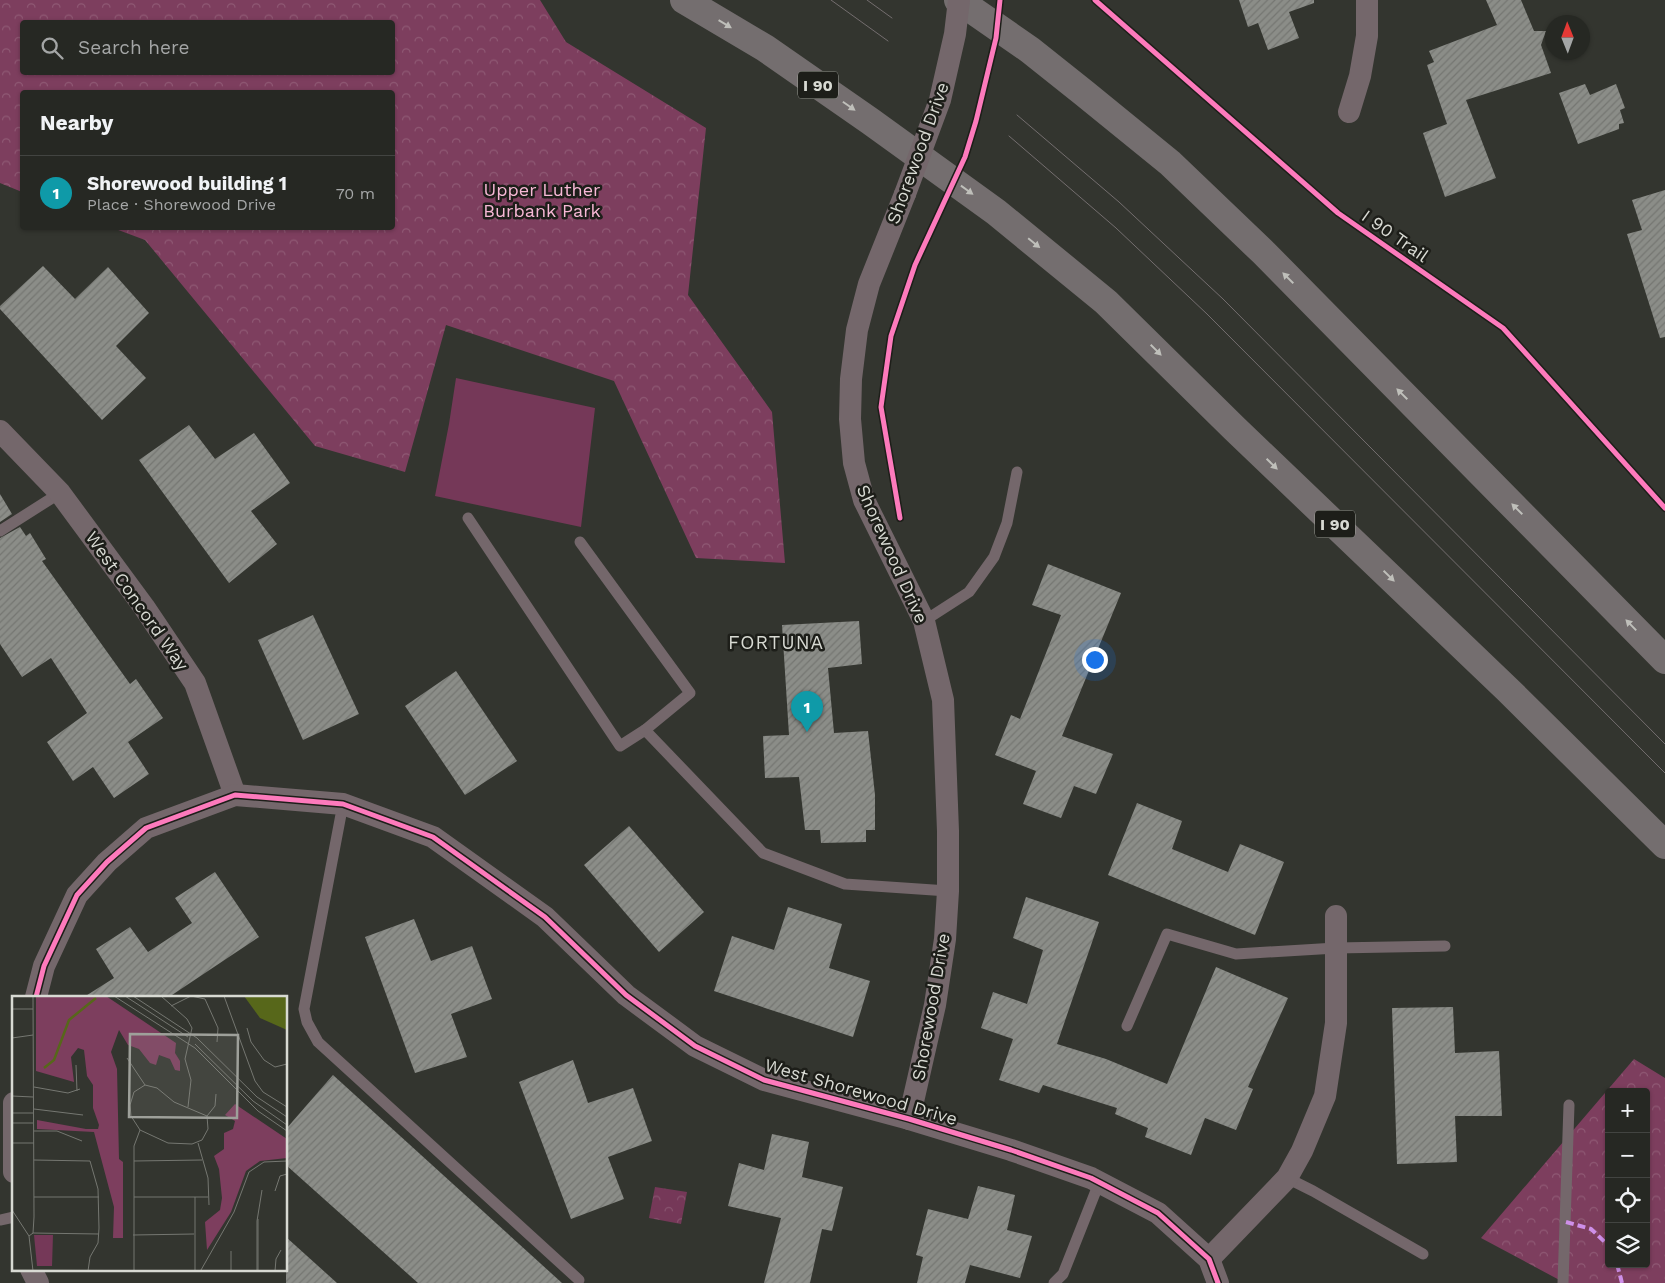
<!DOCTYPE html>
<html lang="en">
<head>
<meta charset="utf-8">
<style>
  :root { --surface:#262823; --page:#323430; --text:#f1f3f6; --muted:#a4a6a6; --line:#424441; --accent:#9ea09a }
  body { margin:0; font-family:"Work Sans",sans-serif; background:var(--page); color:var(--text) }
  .controls { position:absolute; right:15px; bottom:15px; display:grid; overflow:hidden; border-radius:5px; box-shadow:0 1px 4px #0004 }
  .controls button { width:45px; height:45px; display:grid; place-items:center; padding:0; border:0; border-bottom:1px solid var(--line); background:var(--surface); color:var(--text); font:25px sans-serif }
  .compass { position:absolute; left:1545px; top:15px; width:45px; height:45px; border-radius:50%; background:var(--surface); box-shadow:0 1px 4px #0004; rotate:359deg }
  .you { position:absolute; left:1094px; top:659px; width:18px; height:18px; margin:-12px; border:4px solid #fff; border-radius:50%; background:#1a73e8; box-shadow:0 0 0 8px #1a73e833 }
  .badge { display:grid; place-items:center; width:32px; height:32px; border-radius:50%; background:var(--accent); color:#fff; font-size:16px; font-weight:700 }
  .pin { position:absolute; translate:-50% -41px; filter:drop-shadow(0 1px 2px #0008) }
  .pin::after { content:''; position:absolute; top:26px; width:18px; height:15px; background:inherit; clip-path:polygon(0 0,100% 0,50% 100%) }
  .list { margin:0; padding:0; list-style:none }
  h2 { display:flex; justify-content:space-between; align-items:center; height:65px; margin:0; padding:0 20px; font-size:21px }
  h2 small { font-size:16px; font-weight:400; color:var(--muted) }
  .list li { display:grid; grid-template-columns:32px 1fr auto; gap:15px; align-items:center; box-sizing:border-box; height:75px; padding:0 20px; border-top:1px solid var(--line) }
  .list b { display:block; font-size:19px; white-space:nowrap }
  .list p { margin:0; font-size:16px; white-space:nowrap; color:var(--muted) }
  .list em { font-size:16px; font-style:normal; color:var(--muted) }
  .icon { flex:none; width:28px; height:28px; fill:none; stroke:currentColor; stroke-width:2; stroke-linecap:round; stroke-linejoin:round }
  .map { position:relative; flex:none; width:1665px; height:1283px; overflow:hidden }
  .search { position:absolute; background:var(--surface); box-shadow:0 1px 4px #0004; left:20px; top:20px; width:375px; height:55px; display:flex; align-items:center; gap:12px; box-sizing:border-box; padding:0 18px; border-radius:5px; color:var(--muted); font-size:19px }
  .panel { position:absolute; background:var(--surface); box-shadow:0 1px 4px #0004; left:20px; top:90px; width:375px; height:140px; border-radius:5px }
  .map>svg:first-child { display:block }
  .forest { fill:url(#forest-crowns); fill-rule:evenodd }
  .park { fill:url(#park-crowns) }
  .pitch { fill:#753858 }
  .building { fill:url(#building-hatch) }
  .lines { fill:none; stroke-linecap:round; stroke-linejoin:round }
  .service { stroke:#74676b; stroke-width:11 }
  .minor { stroke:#74676b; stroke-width:22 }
  .motorway { stroke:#746e6f; stroke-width:28 }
  .tram { stroke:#746e6f; stroke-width:1 }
  .minor-bridge { stroke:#74676b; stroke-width:22 }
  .quiet { stroke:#ce8fe9; stroke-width:4; stroke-dasharray:8 4; stroke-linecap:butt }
  .cycleway-casing { stroke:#1d1e19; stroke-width:8 }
  .cycleway { stroke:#fd7abc; stroke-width:5 }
  .oneway { fill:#bfbfba }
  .labels { text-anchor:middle; stroke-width:5; stroke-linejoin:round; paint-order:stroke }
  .shield { fill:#1d1e19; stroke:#a0a29b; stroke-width:1 }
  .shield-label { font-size:16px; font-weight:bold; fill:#d8dad3 }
  .street-label { font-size:18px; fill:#d8dad3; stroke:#1d1e19 }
  .park-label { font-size:18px; fill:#f8b8d6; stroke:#1d1e19 }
  .neighbourhood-label { font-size:19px; letter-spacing:1px; fill:#d8dad3; stroke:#1d1e19 }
  .inset-river { fill:none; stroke:#57671a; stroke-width:2.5 }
  .inset-road { fill:none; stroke:#757771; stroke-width:1 }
  .view { fill:#9ea09a; fill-opacity:0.15; stroke:#9ea09a; stroke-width:2.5 }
  .inset-edge { fill:none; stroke:#d8dad3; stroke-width:2.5 }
</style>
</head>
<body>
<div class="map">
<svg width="1665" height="1283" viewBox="0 0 1665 1283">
  <defs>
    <pattern id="forest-crowns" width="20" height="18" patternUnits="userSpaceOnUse" patternTransform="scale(1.25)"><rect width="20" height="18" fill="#7d3e5e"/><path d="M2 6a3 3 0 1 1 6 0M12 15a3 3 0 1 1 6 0" fill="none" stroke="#8f5974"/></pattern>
    <pattern id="park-crowns" width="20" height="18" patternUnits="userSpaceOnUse" patternTransform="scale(1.25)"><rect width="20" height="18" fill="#753858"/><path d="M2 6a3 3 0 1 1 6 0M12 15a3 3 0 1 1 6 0" fill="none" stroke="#88546f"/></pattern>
    <pattern id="building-hatch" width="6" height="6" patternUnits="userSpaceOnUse" patternTransform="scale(1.25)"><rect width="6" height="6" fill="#8b8d88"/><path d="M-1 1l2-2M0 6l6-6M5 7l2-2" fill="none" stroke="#757672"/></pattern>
  </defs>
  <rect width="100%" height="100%" fill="#33352f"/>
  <!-- forest -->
  <g class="forest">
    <path d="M 0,0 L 540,0 L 566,42 L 706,128 L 688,295 L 772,412 L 785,563 L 696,558 L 614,381 L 446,325 L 405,472 L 315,446 L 145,240 L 113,228 L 392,228 L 392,92 L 22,92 L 22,192 L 0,183 ZM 22,22 L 392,22 L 392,72 L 22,72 Z"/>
    <path d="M 1634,1059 L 1665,1078 L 1665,1283 L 1565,1283 L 1481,1238 ZM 1609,1092 L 1646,1092 L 1646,1264 L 1609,1264 Z"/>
  </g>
  <!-- park -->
  <polygon class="park" points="655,1187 687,1192 681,1224 649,1218"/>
  <!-- pitch -->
  <polygon class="pitch" points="456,378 595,408 581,527 435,496 449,424"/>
  <!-- building -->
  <g class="building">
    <polygon points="1239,0 1314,0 1314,3 1289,12 1299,38 1268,50 1258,23 1248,27"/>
    <polygon points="1486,0 1521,0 1534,31 1546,31 1541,45 1551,73 1466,100 1496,178 1445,197 1423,133 1447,124 1427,65 1434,62 1429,51 1497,25"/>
    <polygon points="1585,84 1590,95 1616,84 1625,108 1620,110 1624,123 1619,124 1619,129 1578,144 1559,93"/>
    <polygon points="1665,190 1665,337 1660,338 1627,234 1642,230 1632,200"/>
    <polygon points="43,266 75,299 108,267 149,313 116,346 146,378 102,420 0,309 0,306"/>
    <polygon points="189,425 215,459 254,433 290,483 251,511 277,544 229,583 139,460"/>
    <polygon points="0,494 12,514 0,522"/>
    <polygon points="20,527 26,536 30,533 46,559 42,561 130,684 136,679 163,718 128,742 149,774 114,798 93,767 73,781 47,742 87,713 51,658 22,677 0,644 0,538"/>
    <polygon points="1048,564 1121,593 1062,736 1113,754 1096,794 1074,786 1061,818 1023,804 1036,771 995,755 1011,715 1020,719 1061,615 1032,605"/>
    <polygon points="313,615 359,714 303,740 258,640"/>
    <polygon points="859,621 862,664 828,668 834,733 868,731 875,795 875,830 866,830 866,842 821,843 820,830 805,830 799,777 765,778 763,736 789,735 782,625"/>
    <polygon points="456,671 517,761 465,795 405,706"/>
    <polygon points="1137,803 1182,821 1172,849 1228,872 1240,844 1284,862 1255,935 1108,875"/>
    <polygon points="629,826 704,912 659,952 584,865"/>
    <polygon points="215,872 259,937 169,997 84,997 114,978 96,949 130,927 148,952 192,923 175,898"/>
    <polygon points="1026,897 1099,922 1057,1044 1106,1059 1167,1084 1216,967 1288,998 1248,1087 1253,1089 1236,1130 1205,1118 1191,1155 1145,1137 1148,1128 1115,1114 1117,1108 1043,1085 1039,1093 999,1080 1013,1039 981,1028 993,992 1027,1004 1043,950 1013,938"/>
    <polygon points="788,907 842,924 829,968 870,981 853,1037 714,991 732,936 774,950"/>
    <polygon points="414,919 431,961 472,946 492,999 451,1014 467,1057 415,1073 365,937"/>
    <polygon points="1453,1007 1455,1053 1499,1051 1502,1116 1455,1116 1457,1162 1397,1164 1392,1008"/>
    <polygon points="573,1060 588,1103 633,1088 652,1141 608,1157 624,1199 571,1219 519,1082"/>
    <polygon points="333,1075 562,1283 418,1283 286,1165 286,1129"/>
    <polygon points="772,1134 809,1142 802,1177 843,1187 832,1231 822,1229 810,1283 764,1283 781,1218 728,1206 739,1163 764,1170"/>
    <polygon points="978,1186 1015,1195 1007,1230 1032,1236 1020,1278 970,1265 965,1283 917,1283 923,1257 916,1255 928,1209 968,1219"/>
    <polygon points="286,1237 337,1283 286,1283"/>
  </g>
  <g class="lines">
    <!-- service -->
    <g class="service">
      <polyline points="468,518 620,746 645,730 763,853 845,884 948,891"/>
      <polyline points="0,531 60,493"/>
      <polyline points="580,542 690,693 645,730"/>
      <polyline points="924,621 969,592 994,557 1007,523 1017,472"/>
      <polyline points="343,804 304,1009 307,1022 318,1042 579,1280"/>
      <polyline points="1127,1026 1167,934 1236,954 1336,948 1445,946"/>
      <polyline points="1287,1178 1313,1191 1423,1254"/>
      <polyline points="0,1220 14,1217"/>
      <polyline points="1054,1283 1063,1274 1099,1183"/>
      <polyline points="1563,1283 1569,1105"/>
    </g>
    <!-- minor -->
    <g class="minor">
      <polyline points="1349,112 1360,76 1367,36 1367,0"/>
      <polyline points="905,194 869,284 857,330 851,379 850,419 854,463 864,500 924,621 943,700 948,831 948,891 945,939 935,1005 909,1119"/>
      <polyline points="0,431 60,493 144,607 195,683 235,795"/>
      <polyline points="36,997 44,966 77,895 107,862 146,828 235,795 343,804 433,837 545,917 626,995 695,1046 764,1080 909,1119 1011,1150 1091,1178 1158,1213 1209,1259 1218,1283"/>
      <polyline points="14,1103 14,1172"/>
      <polyline points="1209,1259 1287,1178 1302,1151 1325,1096 1336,1023 1336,916"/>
      <polyline points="31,1269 38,1283"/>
    </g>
    <!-- motorway -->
    <g class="motorway">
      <polyline points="684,0 765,48 870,121 996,212 1106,302 1234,428 1508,690 1665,845"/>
      <polyline points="958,0 1030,50 1084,93 1170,163 1264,253 1665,660"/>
    </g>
    <!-- tram -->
    <g class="tram">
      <polyline points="831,0 888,41"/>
      <polyline points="867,0 892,18"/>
      <polyline points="1017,115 1119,202 1223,299 1665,744"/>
      <polyline points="1009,136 1116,228 1207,314 1665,773"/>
    </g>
    <!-- minor-bridge -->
    <polyline class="minor-bridge" points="905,194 940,100 955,34 959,0"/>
    <!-- quiet -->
    <g class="quiet">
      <polyline points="1566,1222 1591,1229 1609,1246"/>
      <polyline points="1617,1264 1622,1283"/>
    </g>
    <!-- cycleway casing -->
    <g class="cycleway-casing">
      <g id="cycleway">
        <polyline points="1095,0 1338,213 1503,328 1665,508"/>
        <polyline points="900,518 881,407 891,336 915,265 965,157 976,121 996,38 1000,0"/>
        <polyline points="36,997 44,966 77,895 107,862 146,828 235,795 343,804 433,837 545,917 626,995 695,1046 764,1080 909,1119 1011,1150 1091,1178 1158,1213 1209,1259 1218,1283"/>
      </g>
    </g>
    <!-- cycleway -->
    <use href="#cycleway" class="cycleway"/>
  </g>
  <!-- one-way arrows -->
  <defs><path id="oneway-solid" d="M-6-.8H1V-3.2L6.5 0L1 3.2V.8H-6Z" transform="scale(1.25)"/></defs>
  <g class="oneway">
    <use href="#oneway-solid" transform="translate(725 24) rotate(31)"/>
    <use href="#oneway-solid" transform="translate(849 106) rotate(35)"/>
    <use href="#oneway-solid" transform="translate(967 190) rotate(36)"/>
    <use href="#oneway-solid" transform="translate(1034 243) rotate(39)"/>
    <use href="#oneway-solid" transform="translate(1288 278) rotate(-135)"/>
    <use href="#oneway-solid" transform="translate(1156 350) rotate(45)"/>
    <use href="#oneway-solid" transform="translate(1402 394) rotate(-135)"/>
    <use href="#oneway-solid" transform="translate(1272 464) rotate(44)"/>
    <use href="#oneway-solid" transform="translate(1517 509) rotate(-135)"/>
    <use href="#oneway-solid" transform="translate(1389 576) rotate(44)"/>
    <use href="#oneway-solid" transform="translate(1631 625) rotate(-134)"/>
  </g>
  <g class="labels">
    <!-- shield labels -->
    <g class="shield">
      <rect x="798" y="71.5" width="40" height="27" rx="4"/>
      <rect x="1315" y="510.5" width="40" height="27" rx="4"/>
    </g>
    <g class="shield-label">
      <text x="818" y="91">I 90</text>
      <text x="1335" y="530">I 90</text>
    </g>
    <!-- street labels -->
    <g class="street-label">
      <text transform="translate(918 153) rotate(-70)" y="6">Shorewood Drive</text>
      <text transform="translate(1395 236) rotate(35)" y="6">I 90 Trail</text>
      <text transform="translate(892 554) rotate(66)" y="6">Shorewood Drive</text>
      <text transform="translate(137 601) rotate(55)" y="6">West Concord Way</text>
      <text transform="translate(931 1007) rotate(-80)" y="6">Shorewood Drive</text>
      <text transform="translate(861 1092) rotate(16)" y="6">West Shorewood Drive</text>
    </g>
    <!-- park labels -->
    <g class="park-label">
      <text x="542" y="196">Upper Luther<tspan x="542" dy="21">Burbank Park</tspan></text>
    </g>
    <!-- neighbourhood labels -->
    <g class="neighbourhood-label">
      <text x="776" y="649">FORTUNA</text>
    </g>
  </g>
  <!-- overview -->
  <g transform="translate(12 996)">
    <rect width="275" height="275" fill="#33352f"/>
    <path d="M 24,0 L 94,0 L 164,47 L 163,57 L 168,65 L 168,75 L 163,74 L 158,63 L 147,59 L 144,69 L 138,67 L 127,53 L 116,49 L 107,34 L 99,56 L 105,73 L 107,163 L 111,166 L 111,242 L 101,242 L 102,211 L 82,136 L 25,133 L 25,124 L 74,133 L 86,133 L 87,129 L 81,112 L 81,89 L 75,80 L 72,54 L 66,52 L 59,61 L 62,86 L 24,75 ZM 223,108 L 275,143 L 275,162 L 248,165 L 234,175 L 219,216 L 195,254 L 193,226 L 208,214 L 210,202 L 207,173 L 202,160 L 212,153 L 212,137 L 221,133 L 223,125 L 213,119 Z" fill="#7d3e5e"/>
    <path d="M 22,239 L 41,239 L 40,270 L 25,270 Z" fill="#753858"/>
    <path d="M 232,0 L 275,0 L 275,34 L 248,22 Z" fill="#57671a"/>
    <path class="inset-river" d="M 32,72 L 42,64 L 57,24 L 84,2"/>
    <path class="inset-road" d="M 102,0 L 183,52 L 246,115 L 275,135M 113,0 L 176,41M 121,0 L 185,42 L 245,101 L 275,121M 149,0 L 175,23 L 180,32 L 173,63 L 179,84 L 176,111M 212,0 L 243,85 L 251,96 L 275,111M 159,10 L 179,0 L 193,3 L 206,32 L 205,46M 0,13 L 21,13M 235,32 L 239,46 L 252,64 L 263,71 L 275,68M 0,42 L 21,39M 183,48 L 241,105 L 275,129M 115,62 L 133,89M 64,69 L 65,95M 133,89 L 145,92 L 162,106 L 195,120 L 196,133 L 190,144 L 180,148 L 156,147 L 128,134 L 119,120 L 118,109 L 122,96 ZM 22,91 L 56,97 L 68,93M 0,100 L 21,101M 22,113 L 71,119M 0,117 L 22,117M 195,120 L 203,110 L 204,98M 0,127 L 21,127M 22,135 L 45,135 L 70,145M 0,147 L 22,147M 186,147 L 196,182 L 197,209M 22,164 L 78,165 L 86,193 L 87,232 L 86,247 L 78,261 L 76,275M 122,165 L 190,164M 263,195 L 268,180 L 275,178M 22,201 L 87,201M 122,201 L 196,201M 183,201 L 183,274M 0,214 L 17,240 L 21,275M 21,237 L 87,238M 121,239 L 182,238M 17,240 L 21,237 L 22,221 L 21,0M 0,274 L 188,275M 189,274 L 222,216 L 237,176 L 252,166 L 275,165M 122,275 L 122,150 L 128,134M 219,275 L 219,255M 245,275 L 245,225 L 250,194M 246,275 L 246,223M 263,275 L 264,263 L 269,254"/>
    <path class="view" d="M 118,38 L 226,39 L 225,122 L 117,121 Z"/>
    <rect width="275" height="275" class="inset-edge"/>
  </g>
</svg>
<div class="controls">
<button>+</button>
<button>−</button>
<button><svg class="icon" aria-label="locate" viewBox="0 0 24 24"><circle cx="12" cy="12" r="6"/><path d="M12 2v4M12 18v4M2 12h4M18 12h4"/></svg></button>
<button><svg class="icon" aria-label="layers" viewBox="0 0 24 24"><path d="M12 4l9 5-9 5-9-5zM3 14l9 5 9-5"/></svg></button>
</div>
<svg class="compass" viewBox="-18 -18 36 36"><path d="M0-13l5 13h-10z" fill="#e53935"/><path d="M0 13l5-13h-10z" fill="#a4a6a6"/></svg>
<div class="you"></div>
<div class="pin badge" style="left:807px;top:732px;background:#0f9aa8">1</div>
<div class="search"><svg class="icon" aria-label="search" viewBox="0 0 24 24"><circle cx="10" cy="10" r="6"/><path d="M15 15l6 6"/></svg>Search here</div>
<section class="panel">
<h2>Nearby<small></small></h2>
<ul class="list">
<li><span class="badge" style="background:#0f9aa8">1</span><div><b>Shorewood building 1</b><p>Place · Shorewood Drive</p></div><em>70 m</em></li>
</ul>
</section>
</div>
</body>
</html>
